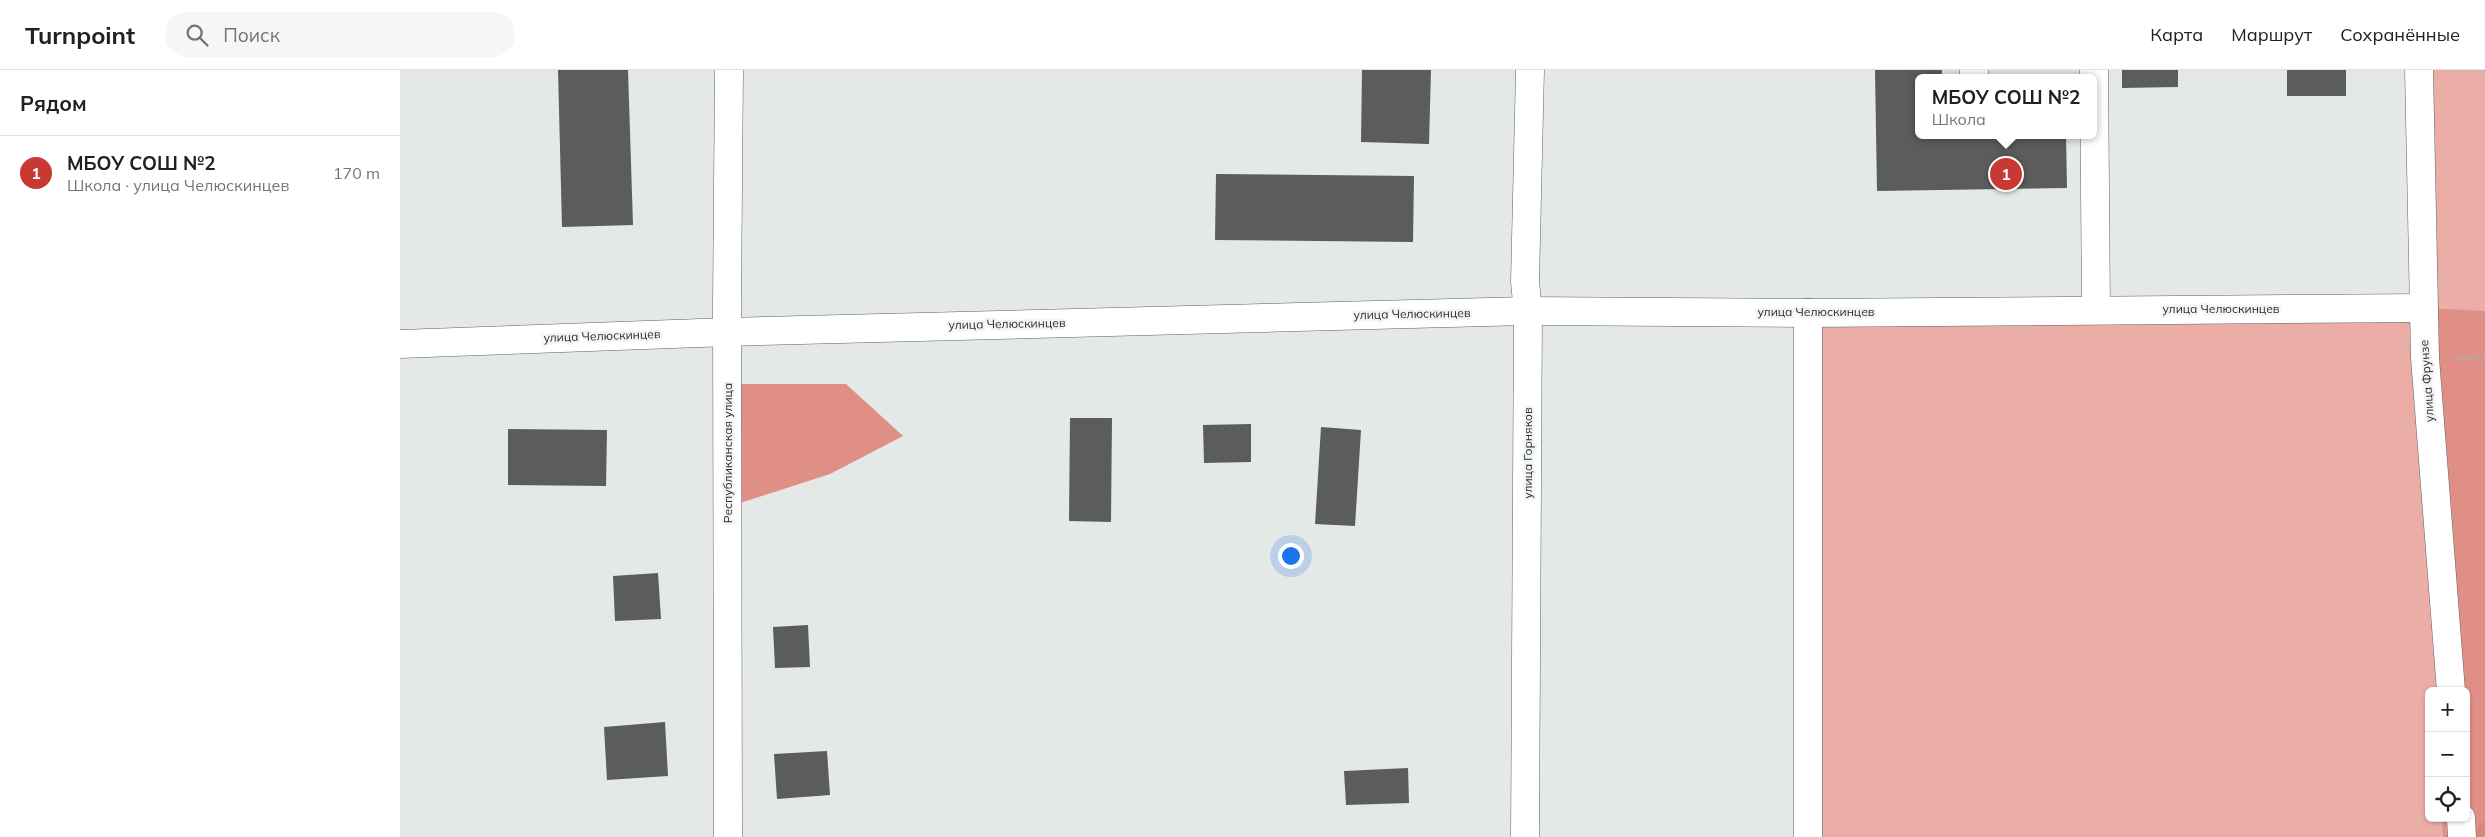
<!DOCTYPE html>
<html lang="ru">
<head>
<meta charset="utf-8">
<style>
  :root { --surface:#fff; --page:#f6f6f6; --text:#202124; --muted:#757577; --line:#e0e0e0; --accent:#c83934 }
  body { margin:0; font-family:Mulish,sans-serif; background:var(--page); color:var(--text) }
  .controls { position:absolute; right:15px; bottom:15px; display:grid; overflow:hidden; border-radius:8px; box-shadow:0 1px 4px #0004 }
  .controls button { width:45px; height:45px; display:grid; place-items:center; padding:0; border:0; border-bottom:1px solid var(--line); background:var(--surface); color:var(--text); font:25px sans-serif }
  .you { position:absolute; left:890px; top:485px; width:18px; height:18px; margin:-12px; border:4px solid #fff; border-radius:50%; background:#1a73e8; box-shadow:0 0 0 8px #1a73e833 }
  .badge { display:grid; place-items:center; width:32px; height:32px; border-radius:50%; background:var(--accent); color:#fff; font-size:16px; font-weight:700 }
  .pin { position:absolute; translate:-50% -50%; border:2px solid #fff; box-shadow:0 1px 5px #0006 }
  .popup { position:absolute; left:1515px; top:4px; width:182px; height:65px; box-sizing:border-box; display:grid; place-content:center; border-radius:8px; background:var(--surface); filter:drop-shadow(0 1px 4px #0005); font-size:16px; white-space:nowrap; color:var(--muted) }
  .popup b { font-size:19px; color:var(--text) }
  .popup::after { content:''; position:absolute; left:50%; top:100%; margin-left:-10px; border:10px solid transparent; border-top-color:var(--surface) }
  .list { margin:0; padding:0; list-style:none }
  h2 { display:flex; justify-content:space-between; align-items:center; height:65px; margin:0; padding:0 20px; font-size:21px }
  h2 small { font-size:16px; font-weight:400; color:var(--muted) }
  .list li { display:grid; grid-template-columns:32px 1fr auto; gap:15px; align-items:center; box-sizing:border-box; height:75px; padding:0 20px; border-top:1px solid var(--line) }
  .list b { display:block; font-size:19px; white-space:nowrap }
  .list p { margin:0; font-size:16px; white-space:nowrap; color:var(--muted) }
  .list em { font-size:16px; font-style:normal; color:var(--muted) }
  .icon { flex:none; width:28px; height:28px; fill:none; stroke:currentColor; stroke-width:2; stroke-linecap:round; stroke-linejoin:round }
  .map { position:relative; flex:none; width:2085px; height:767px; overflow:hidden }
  header { display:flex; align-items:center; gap:30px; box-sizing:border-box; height:70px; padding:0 25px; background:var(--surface); border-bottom:1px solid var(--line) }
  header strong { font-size:24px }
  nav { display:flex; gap:28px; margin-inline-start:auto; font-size:18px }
  .search { width:350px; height:45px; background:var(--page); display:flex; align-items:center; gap:12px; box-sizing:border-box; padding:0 18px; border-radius:28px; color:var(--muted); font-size:19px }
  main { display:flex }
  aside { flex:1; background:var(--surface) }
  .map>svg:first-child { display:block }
  .green { fill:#ebaea7; fill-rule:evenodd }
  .forest { fill:#e08f86 }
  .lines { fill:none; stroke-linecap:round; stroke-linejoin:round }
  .stream { stroke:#d8887f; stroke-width:10 }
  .building { fill:#5a5d5c }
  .minor-casing { stroke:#5e6160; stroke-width:29 }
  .path { stroke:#a9acab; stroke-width:3; stroke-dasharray:4 2.5; stroke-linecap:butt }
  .minor { stroke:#fff; stroke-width:28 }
  .labels { text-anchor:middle; stroke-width:5; stroke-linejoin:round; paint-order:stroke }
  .street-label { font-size:12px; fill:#2c2d2d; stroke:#f1f5f4 }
</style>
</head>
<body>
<header>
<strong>Turnpoint</strong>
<div class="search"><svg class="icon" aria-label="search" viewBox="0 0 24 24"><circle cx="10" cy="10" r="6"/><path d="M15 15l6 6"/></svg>Поиск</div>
<nav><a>Карта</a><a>Маршрут</a><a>Сохранённые</a></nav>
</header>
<main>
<aside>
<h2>Рядом<small></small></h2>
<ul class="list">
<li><span class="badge">1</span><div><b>МБОУ СОШ №2</b><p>Школа · улица Челюскинцев</p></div><em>170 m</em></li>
</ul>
</aside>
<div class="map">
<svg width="2085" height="767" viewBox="0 0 2085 767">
  <rect width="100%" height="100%" fill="#e4e8e7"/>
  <!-- green -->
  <path class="green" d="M 2019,0 L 2085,0 L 2085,763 L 2082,767 L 1408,767 L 1408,243 L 2023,238 ZM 2029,621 L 2066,621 L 2066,748 L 2029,748 Z"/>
  <!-- forest -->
  <g class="forest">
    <polygon points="2023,238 2085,241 2085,767 2043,767 2042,748 2066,748 2066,621 2037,621"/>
    <polygon points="328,314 446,314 503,366 430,404 328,437"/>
  </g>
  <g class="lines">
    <!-- stream -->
    <polyline class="stream" points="2077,767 2085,756"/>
  </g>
  <!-- building -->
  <g class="building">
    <polygon points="158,0 228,0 233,155 162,157"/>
    <polygon points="962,0 1031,0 1029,74 961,72"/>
    <polygon points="1475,0 1542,0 1542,8 1518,8 1518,65 1666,65 1667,118 1477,121"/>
    <polygon points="1722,0 1778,0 1778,17 1722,18"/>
    <rect x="1887" y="0" width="59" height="26"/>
    <polygon points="816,104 1014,106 1013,172 815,170"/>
    <polygon points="670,348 712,348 711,452 669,451"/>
    <polygon points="851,354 851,392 804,393 803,355"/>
    <polygon points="921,357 961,360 955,456 915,454"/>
    <polygon points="108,359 207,360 206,416 108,415"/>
    <polygon points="258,503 261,549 215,551 213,506"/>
    <polygon points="408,555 410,597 375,598 373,557"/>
    <polygon points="265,652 268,706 207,710 204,657"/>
    <polygon points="427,681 430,725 377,729 374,684"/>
    <polygon points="1008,698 1009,733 946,735 944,701"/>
  </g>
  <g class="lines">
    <!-- minor casing -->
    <g class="minor-casing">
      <g id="minor">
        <polyline points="1574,0 1574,8"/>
        <polyline points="1694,0 1696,240"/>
        <polyline points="2019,0 2025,288 2051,621"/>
        <polyline points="0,274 328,262 1128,241 1408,243 2023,238"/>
        <polyline points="2061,748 2062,767"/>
        <polyline points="328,767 327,234 329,0"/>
        <polyline points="1125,767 1128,241 1125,212 1130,0"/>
        <polyline points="1408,767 1408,243"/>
      </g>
    </g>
    <!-- path -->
    <polyline class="path" points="2056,288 2085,287"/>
    <!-- minor -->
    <use href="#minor" class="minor"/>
  </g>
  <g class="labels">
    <!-- street labels -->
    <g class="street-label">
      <text x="1821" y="243">улица Челюскинцев</text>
      <text x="1416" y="246">улица Челюскинцев</text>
      <text transform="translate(1012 244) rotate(-1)" y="4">улица Челюскинцев</text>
      <text transform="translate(607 254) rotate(-1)" y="4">улица Челюскинцев</text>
      <text transform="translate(202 266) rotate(-2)" y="4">улица Челюскинцев</text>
      <text transform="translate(2027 311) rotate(-94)" y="4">улица Фрунзе</text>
      <text transform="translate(328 383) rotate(-90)" y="4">Республиканская улица</text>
      <text transform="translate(1128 383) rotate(-90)" y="4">улица Горняков</text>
    </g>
  </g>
</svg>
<div class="controls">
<button>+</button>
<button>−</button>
<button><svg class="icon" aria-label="locate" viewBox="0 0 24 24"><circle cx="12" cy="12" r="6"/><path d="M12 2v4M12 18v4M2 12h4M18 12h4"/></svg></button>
</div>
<div class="you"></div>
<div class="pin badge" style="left:1606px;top:104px">1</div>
<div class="popup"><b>МБОУ СОШ №2</b>Школа</div>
</div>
</main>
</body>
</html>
